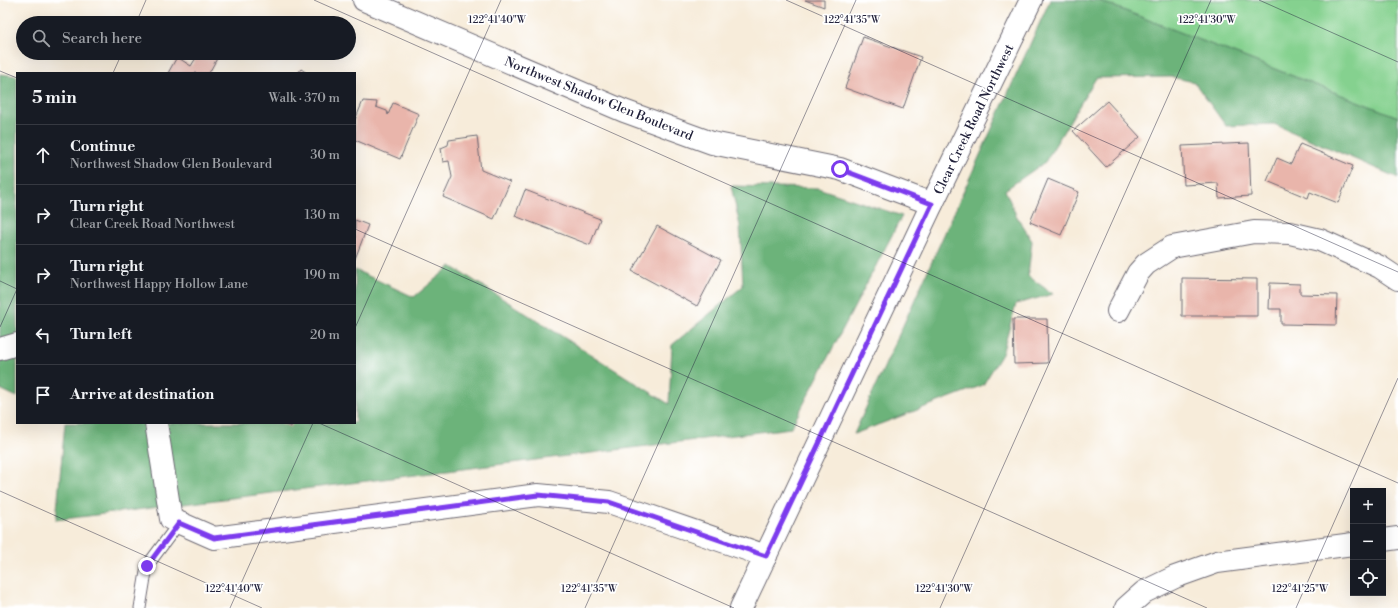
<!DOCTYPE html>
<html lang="en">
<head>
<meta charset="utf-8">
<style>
  :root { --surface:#171b24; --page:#20242c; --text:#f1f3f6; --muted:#9ea1a6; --line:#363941 }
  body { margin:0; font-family:"Libre Bodoni",serif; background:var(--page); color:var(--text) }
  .controls { position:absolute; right:12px; bottom:12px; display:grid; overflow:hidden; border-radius:0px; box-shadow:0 4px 16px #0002 }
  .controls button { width:36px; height:36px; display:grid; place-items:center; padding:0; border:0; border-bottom:1px solid var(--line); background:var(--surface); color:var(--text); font:20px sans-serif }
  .stop { position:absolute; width:12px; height:12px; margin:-9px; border:3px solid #7c3aed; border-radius:50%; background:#fff }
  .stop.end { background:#7c3aed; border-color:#fff; box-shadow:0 1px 4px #0008 }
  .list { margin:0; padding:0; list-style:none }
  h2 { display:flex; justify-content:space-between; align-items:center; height:52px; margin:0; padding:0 16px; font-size:17px }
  h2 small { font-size:13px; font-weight:400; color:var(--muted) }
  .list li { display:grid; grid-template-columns:26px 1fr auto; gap:12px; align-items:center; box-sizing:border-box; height:60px; padding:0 16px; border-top:1px solid var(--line) }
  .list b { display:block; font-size:15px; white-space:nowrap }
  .list p { margin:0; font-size:13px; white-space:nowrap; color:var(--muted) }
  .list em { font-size:13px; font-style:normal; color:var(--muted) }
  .icon { flex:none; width:22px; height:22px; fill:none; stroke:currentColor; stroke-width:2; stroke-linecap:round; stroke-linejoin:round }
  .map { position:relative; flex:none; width:1398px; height:608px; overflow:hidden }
  .search { position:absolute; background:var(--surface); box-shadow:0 4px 16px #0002; left:16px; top:16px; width:340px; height:44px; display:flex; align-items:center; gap:10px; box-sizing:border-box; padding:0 14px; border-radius:22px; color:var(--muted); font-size:15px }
  .panel { position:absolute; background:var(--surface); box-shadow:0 4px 16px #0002; left:16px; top:72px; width:340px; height:352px; border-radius:0px }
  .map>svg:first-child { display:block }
  .green { fill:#85d18f; stroke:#547a65 }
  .forest { fill:#6cb37a; stroke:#476a5a }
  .building { fill:#e9b5ab }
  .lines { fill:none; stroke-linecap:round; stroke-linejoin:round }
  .lane-casing { stroke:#6d6973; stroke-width:13 }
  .street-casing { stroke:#6d6973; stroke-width:24 }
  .secondary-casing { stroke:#6d6973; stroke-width:24 }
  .lane { stroke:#fff; stroke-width:11 }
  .street { stroke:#fff; stroke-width:22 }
  .secondary { stroke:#fff; stroke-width:22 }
  .route { stroke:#7c3aed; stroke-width:5 }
  .ticks { fill:none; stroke:#22223b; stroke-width:1; stroke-opacity:0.45 }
  .labels { text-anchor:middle; stroke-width:3.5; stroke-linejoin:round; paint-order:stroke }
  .street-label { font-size:13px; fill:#22223b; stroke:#fff }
  .ticks-label { font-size:10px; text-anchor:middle; fill:#22223b; stroke:#fff; stroke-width:3.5; stroke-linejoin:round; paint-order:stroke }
</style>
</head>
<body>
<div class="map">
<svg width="1398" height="608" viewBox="0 0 1398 608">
  <rect width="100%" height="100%" fill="#fff"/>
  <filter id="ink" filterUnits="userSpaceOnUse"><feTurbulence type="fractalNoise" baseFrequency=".025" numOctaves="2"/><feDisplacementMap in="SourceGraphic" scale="8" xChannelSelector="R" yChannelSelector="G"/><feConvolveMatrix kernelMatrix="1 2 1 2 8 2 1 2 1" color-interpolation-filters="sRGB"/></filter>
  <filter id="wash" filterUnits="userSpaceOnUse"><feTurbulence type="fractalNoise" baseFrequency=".012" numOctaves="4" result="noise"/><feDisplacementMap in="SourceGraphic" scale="16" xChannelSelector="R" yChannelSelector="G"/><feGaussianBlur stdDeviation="0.9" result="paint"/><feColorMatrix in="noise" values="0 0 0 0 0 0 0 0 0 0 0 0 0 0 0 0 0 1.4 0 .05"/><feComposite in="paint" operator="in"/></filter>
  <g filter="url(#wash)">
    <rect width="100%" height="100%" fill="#f7ecda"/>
    <!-- green -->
    <polygon class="green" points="1097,0 1398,0 1398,117"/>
    <!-- forest -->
    <g class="forest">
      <polygon points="1050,0 1097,0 1398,117 1398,178 1274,124 1226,126 1194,82 1171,77 1096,78 1045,162 1005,190 1016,215 1032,241 1028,276 1053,294 1016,304 1002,354 983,385 854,434"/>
      <polygon points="0,74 17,76 17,397 0,389"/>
      <polygon points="731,186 818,188 902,216 791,428 56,520 65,423 355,423 355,270 414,297 451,266 669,404 672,345 743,286 740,226"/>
    </g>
    <g id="blocks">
      <!-- building -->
      <g class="building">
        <polygon points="806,0 824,0 824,7 805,0"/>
        <polygon points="863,37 921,57 903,109 845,88"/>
        <polygon points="199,53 220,53 209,73 168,73 177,57 191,66"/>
        <polygon points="301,69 307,73 298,73"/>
        <polygon points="363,101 377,102 376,107 387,111 388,115 393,103 419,114 400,159 355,140 355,120"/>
        <polygon points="1107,101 1140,137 1106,167 1073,131"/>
        <polygon points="477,136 481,170 510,182 494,219 443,197 452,177 449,161 443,162 441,148 448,145 449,140"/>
        <polygon points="1249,143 1251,196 1219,198 1218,183 1184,185 1182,146"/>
        <polygon points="1300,144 1353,166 1338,203 1310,192 1308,198 1267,181 1277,158 1291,164"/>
        <polygon points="1048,179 1079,192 1061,235 1030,222"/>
        <polygon points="525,190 600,219 590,245 515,216"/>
        <polygon points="355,220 368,225 355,259"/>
        <polygon points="657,226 721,260 697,306 632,271"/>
        <polygon points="1182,278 1257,279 1257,316 1182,316"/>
        <polygon points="1270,283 1300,284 1300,294 1337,295 1336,325 1281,324 1281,309 1269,309"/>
        <polygon points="1013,319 1047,319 1048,363 1014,364"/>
        <polygon points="281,423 292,423 291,427"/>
      </g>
    </g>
  </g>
  <g filter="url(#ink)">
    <use href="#blocks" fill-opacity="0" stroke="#6d6973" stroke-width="1"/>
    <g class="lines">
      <!-- lane casing -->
      <g class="lane-casing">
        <polyline id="lane" points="140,608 147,566 179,523"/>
      </g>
      <!-- street casing -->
      <g class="street-casing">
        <g id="street">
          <polyline points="364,0 624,111 712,143 840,169 932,204"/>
          <polyline points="1118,311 1138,273 1146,264 1172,247 1254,232 1290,233 1320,240 1380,267 1398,279"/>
          <polyline points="0,349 17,344"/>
          <polyline points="156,423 171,519 214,538 538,495 609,502 766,556"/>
          <polyline points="1383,540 1398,538"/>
          <polyline points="1126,608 1144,592 1175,577 1217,562 1353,544"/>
        </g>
      </g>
      <!-- secondary casing -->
      <g class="secondary-casing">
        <polyline id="secondary" points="741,608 932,204 1031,0"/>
      </g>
      <!-- lane -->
      <use href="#lane" class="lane"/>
      <!-- street -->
      <use href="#street" class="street"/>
      <!-- secondary -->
      <use href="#secondary" class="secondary"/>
    </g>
  </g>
  <g class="lines" filter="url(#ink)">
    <!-- route -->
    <polyline class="route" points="147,566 179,523 214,538 538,495 609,502 766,556 932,204 840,169"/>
  </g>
  <!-- ticks -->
  <path class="ticks" d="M 314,0 L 1398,483M 786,0 L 1398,272M 1259,0 L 1398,62M 136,23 L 146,0M 0,71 L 17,78M 113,73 L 122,53M 355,229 L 1207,608M 0,281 L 17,289M 0,327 L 17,289M 355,328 L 501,0M 319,423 L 734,608M 0,491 L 262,608M 230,608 L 313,423M 585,608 L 856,0M 940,608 L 1211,0M 1296,608 L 1398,378"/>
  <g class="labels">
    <!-- street labels -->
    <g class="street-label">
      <text transform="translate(599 98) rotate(22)" y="5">Northwest Shadow Glen Boulevard</text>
      <text transform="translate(973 119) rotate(-64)" y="5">Clear Creek Road Northwest</text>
    </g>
  </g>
  <g class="ticks-label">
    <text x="497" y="23">122°41'40"W</text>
    <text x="852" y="23">122°41'35"W</text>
    <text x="1207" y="23">122°41'30"W</text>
    <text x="234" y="592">122°41'40"W</text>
    <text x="589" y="592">122°41'35"W</text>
    <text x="944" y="592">122°41'30"W</text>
    <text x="1300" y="592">122°41'25"W</text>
  </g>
</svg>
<div class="controls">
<button>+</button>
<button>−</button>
<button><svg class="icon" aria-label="locate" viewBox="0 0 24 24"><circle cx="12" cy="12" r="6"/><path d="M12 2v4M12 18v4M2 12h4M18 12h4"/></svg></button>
</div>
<div class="stop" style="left:840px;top:169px"></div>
<div class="stop end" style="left:147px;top:566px"></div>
<div class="search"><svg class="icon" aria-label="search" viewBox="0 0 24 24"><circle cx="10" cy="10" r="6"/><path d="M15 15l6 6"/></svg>Search here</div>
<section class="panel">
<h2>5 min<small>Walk · 370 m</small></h2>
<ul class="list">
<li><svg class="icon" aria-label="ahead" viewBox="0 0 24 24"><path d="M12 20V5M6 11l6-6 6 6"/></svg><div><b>Continue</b><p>Northwest Shadow Glen Boulevard</p></div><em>30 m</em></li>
<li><svg class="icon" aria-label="right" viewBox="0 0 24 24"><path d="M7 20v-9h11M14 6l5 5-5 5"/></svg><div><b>Turn right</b><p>Clear Creek Road Northwest</p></div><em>130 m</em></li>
<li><svg class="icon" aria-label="right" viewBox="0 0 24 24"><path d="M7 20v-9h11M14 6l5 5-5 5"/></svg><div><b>Turn right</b><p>Northwest Happy Hollow Lane</p></div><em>190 m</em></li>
<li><svg class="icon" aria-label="left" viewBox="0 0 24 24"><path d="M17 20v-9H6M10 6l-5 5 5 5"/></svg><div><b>Turn left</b></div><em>20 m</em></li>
<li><svg class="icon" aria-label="arrive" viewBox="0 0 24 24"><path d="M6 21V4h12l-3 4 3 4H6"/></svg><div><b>Arrive at destination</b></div></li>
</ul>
</section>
</div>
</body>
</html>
